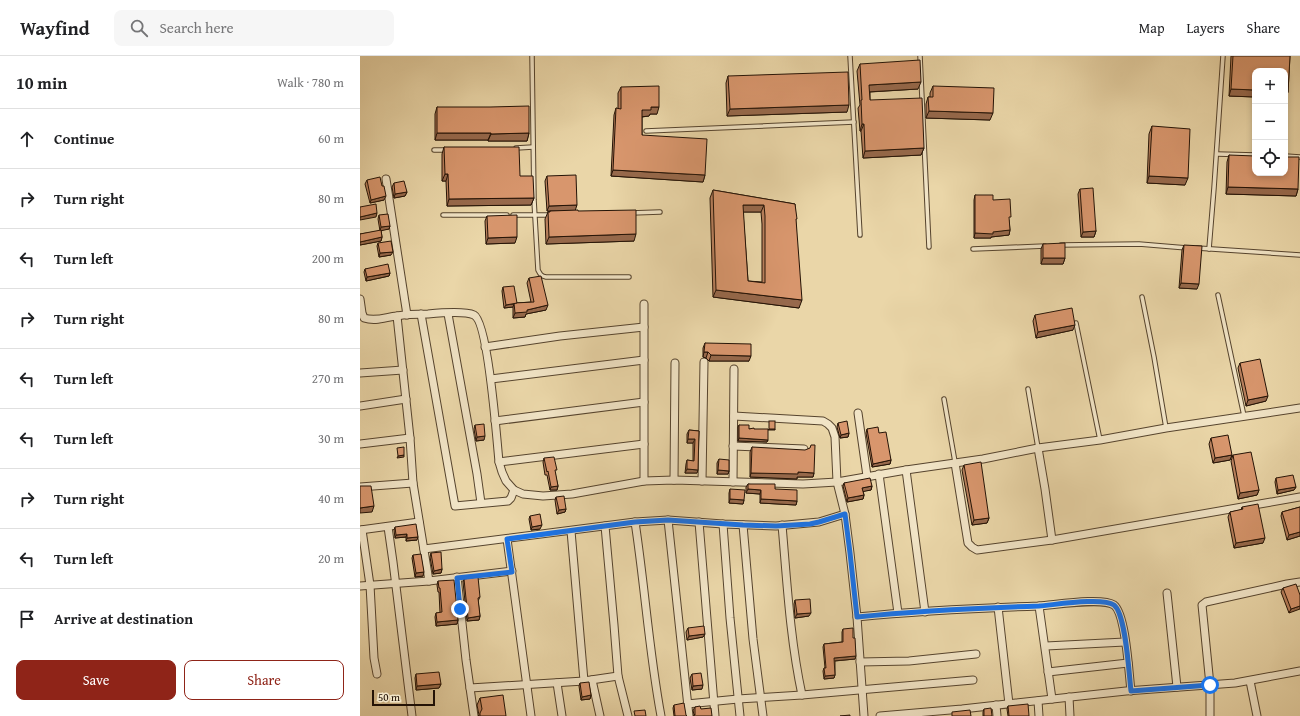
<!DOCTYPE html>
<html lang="en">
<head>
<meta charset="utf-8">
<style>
  :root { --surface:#fff; --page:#f6f6f6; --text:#202124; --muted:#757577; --line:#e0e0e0; --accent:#8f2418 }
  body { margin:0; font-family:"Gentium Book Plus",serif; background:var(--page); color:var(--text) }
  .controls { position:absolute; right:12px; top:12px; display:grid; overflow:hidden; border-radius:8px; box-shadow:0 2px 6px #0003 }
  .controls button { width:36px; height:36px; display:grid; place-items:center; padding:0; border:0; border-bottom:1px solid var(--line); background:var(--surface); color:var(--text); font:20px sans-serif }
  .scale { position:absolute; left:12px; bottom:10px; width:63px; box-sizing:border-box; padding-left:4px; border:2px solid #241306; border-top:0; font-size:11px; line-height:14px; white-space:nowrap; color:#241306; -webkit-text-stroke:3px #f1e4c6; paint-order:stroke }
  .stop { position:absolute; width:12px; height:12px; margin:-9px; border:3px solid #1a73e8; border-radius:50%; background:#fff }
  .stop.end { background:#1a73e8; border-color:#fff; box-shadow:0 1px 4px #0008 }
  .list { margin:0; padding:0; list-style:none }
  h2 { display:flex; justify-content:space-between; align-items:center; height:52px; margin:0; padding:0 16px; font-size:17px }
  h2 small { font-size:13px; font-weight:400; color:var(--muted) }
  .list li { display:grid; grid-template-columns:26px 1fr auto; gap:12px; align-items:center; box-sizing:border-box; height:60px; padding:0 16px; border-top:1px solid var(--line) }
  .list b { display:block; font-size:15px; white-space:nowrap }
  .list em { font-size:13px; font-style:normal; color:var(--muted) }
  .actions { display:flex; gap:8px; padding:12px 16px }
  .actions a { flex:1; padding:9px 0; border:1px solid var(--accent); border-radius:8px; text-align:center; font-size:14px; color:var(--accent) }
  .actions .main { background:var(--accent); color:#fff }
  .icon { flex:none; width:22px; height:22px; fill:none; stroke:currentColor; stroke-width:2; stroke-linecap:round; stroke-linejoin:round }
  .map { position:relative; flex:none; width:940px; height:660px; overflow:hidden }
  header { display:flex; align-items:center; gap:24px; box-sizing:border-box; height:56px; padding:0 20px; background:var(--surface); border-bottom:1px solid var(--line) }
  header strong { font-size:19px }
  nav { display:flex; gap:22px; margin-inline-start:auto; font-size:14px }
  .search { width:280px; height:36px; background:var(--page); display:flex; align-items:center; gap:10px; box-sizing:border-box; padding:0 14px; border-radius:8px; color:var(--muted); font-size:15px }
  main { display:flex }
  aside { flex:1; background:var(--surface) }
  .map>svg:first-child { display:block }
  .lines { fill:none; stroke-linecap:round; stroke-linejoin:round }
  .service-casing { stroke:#56442e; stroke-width:5.5 }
  .minor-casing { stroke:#56442e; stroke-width:9 }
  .service { stroke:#f1e4c6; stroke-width:3.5 }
  .minor { stroke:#f1e4c6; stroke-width:7 }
  .wall { fill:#ba815e; stroke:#241306; fill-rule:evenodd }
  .shaded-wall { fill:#97694c; stroke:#241306 }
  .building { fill:#d8966d; stroke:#241306; fill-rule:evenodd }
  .route { stroke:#1a73e8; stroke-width:5 }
</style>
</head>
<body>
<header>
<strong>Wayfind</strong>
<div class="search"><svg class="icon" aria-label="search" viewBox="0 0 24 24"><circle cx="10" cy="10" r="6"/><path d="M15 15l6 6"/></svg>Search here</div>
<nav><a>Map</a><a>Layers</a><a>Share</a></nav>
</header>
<main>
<aside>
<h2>10 min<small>Walk · 780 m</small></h2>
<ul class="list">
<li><svg class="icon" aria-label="ahead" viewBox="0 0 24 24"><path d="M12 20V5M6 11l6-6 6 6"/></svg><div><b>Continue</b></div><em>60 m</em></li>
<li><svg class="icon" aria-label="right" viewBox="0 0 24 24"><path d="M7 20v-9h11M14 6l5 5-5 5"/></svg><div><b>Turn right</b></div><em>80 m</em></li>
<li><svg class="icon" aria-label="left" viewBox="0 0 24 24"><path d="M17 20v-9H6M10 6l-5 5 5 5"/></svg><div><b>Turn left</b></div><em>200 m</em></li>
<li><svg class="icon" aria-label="right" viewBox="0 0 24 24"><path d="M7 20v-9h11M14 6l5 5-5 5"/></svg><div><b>Turn right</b></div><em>80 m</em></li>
<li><svg class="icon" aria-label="left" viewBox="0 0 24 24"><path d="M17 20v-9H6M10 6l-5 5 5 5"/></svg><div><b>Turn left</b></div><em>270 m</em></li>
<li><svg class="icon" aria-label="left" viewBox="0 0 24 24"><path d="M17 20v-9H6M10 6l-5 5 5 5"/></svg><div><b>Turn left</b></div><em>30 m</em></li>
<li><svg class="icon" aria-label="right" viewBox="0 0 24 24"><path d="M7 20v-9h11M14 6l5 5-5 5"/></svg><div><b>Turn right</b></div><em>40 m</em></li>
<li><svg class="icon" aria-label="left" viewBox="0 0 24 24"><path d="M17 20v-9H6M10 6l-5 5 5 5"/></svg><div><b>Turn left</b></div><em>20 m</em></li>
<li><svg class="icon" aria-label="arrive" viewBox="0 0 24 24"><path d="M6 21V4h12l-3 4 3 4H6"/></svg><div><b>Arrive at destination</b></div></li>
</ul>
<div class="actions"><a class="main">Save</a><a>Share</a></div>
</aside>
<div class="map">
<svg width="940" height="660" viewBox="0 0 940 660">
  <rect width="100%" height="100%" fill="#ead6a8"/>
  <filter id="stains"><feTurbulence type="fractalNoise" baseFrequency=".005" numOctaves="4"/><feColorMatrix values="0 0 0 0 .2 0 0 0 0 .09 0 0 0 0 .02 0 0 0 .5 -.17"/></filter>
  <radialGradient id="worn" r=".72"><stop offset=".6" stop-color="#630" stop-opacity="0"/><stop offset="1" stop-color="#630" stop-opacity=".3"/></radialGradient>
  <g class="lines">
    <!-- service casing -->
    <g class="service-casing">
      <g id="service">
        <path d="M 172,0 L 174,144 L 178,214 C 180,218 181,220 186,221 L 269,221"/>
        <polyline points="490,0 500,179"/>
        <polyline points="560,0 569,191"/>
        <polyline points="286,75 494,66"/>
        <polyline points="156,92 173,91"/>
        <polyline points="74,94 88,94"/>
        <polyline points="857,98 895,99"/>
        <polyline points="925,100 940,101"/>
        <polyline points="271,157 300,156"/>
        <polyline points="83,159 147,159"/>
        <polyline points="153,159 191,159"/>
        <polyline points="701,189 779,188 827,192"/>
        <polyline points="837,192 940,199"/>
        <polyline points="613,193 685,190"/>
        <polyline points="849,193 854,132 863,0"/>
        <polyline points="858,239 884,360"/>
        <polyline points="782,241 794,301 806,372"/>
        <polyline points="716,267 740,384"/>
        <polyline points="668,333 678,392"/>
        <polyline points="584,343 595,406"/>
      </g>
    </g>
    <!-- minor casing -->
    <g class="minor-casing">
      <g id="minor">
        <polyline points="26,123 47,259"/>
        <path d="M 0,243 L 2,257 L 4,262 C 16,266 26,261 37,260 C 47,258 58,258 68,258 C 79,257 105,255 114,259 C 128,266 137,385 139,406 L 142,416 L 146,425 L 154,434 L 163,438 L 183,440 L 212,438 L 284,425 L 314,424 L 443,428 L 477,426 L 546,414 L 623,403 L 678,392 L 740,384 L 806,372 L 940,352"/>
        <polyline points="61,258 95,450 148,445 151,442 154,434"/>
        <polyline points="88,258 117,418 121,447"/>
        <polyline points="37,260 50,382 53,427 69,525"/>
        <polyline points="125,291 200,280 284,271"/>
        <polyline points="0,317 43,314"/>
        <polyline points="131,323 284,304"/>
        <polyline points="0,350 46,343"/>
        <polyline points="498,357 507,420"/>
        <polyline points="374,360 463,365 468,368 472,372 475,381 477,426 485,458 490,497 497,561 504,660"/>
        <polyline points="135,365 284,346"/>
        <polyline points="0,388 50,382"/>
        <polyline points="373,390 444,393"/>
        <polyline points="678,392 685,433 692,484"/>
        <polyline points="139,406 284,388"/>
        <polyline points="595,407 608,487 612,491 617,494 692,484 940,441"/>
        <polyline points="546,414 565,556"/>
        <polyline points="519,418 538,557"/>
        <polyline points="314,424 315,307"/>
        <polyline points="284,425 284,248"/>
        <polyline points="342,425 344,306"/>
        <polyline points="373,426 374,313"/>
        <polyline points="0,431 53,427"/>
        <polyline points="308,464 329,660"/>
        <path d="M 275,466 C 285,531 289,596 301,660"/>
        <polyline points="339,466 355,660"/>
        <polyline points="363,468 370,562 380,660"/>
        <polyline points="383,469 393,583 403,660"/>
        <path d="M 422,469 C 427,526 430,583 442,639"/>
        <polyline points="245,470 254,569 258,620 268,660"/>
        <polyline points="28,471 33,506 52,660"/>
        <polyline points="0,474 59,466"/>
        <polyline points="2,474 10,529 14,602 17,618"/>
        <polyline points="211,475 224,625"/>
        <polyline points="147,483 171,660"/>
        <polyline points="64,493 275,466 308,464 363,468 416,470 459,466 485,458"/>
        <polyline points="97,521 106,604 114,660"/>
        <polyline points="0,530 69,525 152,515"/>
        <polyline points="807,537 817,631"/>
        <polyline points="679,550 692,643"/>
        <polyline points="638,551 649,648"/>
        <path d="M 497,561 C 557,555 618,552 679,550 C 695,549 742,541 754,549 C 766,558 769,619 771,635"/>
        <polyline points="686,590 765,586"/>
        <polyline points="500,606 549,605 616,598"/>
        <polyline points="688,616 768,607"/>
        <polyline points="232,624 240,660"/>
        <polyline points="890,625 897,660"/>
        <polyline points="197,627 202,660"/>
        <polyline points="110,632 224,625 258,620"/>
        <polyline points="709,641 710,660"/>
        <polyline points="678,645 679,660"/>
        <polyline points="327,648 378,643 442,639 613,624"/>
        <polyline points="636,649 637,660"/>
        <polyline points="520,660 602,653 766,635 875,627 940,615"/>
        <polyline points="850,660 850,629 842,549 846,546 927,528 940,526"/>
      </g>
    </g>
    <!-- service -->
    <use href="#service" class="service"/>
    <!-- minor -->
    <use href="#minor" class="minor"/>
  </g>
  <!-- wall -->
  <g class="wall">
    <polygon points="871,0 930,0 928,36 925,43 925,15 895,15 895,41 869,40"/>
    <polygon points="500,8 558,33 510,36 510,44 564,92 561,99 503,102 501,75 500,75 498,52 500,49 497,15"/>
    <polygon points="368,20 487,56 367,60 366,27"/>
    <polygon points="573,30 630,64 566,62 566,48 568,41 570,41 570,37"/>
    <polygon points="261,31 297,58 290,58 289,60 282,61 282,79 345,119 343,126 251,120 254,59 256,52 258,53 258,37"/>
    <polygon points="77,51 169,77 167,85 128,85 128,84 75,84 75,58"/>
    <polygon points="792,70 825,129 787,127 789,78"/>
    <polygon points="84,91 160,120 174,142 171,149 87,150 86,125 82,125 82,98"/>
    <polygon points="869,99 938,133 936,140 866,138 867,106"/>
    <polygon points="187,120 215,154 274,185 186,188 185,163 188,156 189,156 189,155 187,155 185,125"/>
    <polygon points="7,124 24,144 10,147 5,128"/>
    <polygon points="34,127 47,136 45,140 34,142 32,131"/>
    <polygon points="720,133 736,175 734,181 721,181 718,138"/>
    <path d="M 353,134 L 435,148 L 439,252 L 353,241 L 350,142 ZM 383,156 L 401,156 L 402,168 L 402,226 L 388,225 Z"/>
    <polygon points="615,139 633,144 649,164 650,174 649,179 631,181 631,182 614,182 614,144"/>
    <polygon points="19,159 30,170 29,173 21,174 22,181 21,185 0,189 0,178 20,175 18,163"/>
    <polygon points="127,160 155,187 126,188 125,165"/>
    <polygon points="18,187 31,199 19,201 17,190"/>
    <polygon points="683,188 705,202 703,208 681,208 681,193"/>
    <polygon points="824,189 837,233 819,232 822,194"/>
    <polygon points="5,213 30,217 29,220 6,225 4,216"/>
    <polygon points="169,222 186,254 166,258 165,261 153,262 153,251 144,252 142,235 143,231 157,247 171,246 167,227"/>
    <polygon points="675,259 713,274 676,282 673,265"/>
    <polygon points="345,287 389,305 349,305 346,302 343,301 343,292"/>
    <polygon points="880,307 906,345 886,350 878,312"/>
    <polygon points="478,367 489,377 488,381 480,382 477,371"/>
    <polygon points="115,369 124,384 116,385 114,373"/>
    <polygon points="379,369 389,373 394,373 408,384 407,386 378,385 378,371"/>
    <polygon points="507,373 519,377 531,404 530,408 512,411 506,377"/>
    <polygon points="329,374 339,375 337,417 325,417 326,408 327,404 333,405 333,387 327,387 327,378"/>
    <polygon points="851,382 872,399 870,404 853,407 849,388"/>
    <polygon points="392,391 454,417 453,421 437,421 437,423 390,421 390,396"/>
    <polygon points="873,399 899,434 897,439 878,443 871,405"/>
    <polygon points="184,402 195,417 198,430 197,434 190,434 187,419 185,419 183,406"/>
    <polygon points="359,403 369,415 368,418 357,418 357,407"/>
    <polygon points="604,409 629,462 627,467 612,469 602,414"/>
    <polygon points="916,422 936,431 934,434 917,438 915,426"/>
    <polygon points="484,427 512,430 511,434 503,435 504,439 503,443 487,446 483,430"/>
    <polygon points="388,428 415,433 437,445 436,449 400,447 400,438 386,437 386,431"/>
    <polygon points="370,433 384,444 383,448 369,447 369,437"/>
    <polygon points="196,441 206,453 205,456 197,458 195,444"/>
    <polygon points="882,451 903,487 874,492 868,461 870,456 881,454"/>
    <polygon points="940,451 940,480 927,484 921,460 922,456"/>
    <polygon points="170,460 180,473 171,474 169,463"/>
    <polygon points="35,471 57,484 46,485 46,481 35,482 34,474"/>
    <polygon points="71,497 82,513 81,517 73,518 70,501"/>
    <polygon points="53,499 63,520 55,521 52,502"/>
    <polygon points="104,523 120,541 118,545 120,560 119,564 107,565 103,526"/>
    <polygon points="78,525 98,564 97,568 76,570 75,561 76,557 80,557 79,536 78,536 77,529"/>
    <polygon points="923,532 940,539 929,557 921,536"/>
    <polygon points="435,544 449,560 435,562 434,548"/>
    <polygon points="328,572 345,578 343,581 327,584 326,576"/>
    <polygon points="483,573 493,582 495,603 475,605 475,619 474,622 464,623 463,615 464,612 465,612 463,591 464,588 482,586 482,576"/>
    <polygon points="56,618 81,628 79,632 56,634 55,622"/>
    <polygon points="332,618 342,633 332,634 330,622"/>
    <polygon points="220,627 231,639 230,643 221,644 219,630"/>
    <polygon points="120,642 146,660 118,660 119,659 117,649"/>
    <polygon points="314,649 326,659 327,660 314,660 313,652"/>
    <polygon points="648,650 669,660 648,660 647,653"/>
    <polygon points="335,651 341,653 334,659 333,654"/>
    <polygon points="624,653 632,660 623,660 623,656"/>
  </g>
  <!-- shaded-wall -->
  <g class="shaded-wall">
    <polygon points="561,26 558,33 507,36 509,29"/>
    <polygon points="871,33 895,34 895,41 869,40"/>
    <polygon points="925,36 928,36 925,43"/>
    <polygon points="489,49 487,56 367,60 370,53"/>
    <polygon points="291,51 299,51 297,58 290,58 289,60 280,61 282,54"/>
    <polygon points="569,55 633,57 630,64 566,62"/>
    <polygon points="502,68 504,68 501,75 500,75"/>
    <polygon points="77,77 131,77 128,84 75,84"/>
    <polygon points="169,77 167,85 128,85 131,78"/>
    <polygon points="564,92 561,99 503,102 505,95"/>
    <polygon points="253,114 345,119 343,126 251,120"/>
    <polygon points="85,118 88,118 86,125 82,125"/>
    <polygon points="789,120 828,122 825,129 787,127"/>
    <polygon points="868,131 938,133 936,140 866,138"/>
    <polygon points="47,136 45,140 34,142 35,138"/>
    <polygon points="26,140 24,144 10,147 11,144"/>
    <polygon points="174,142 171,149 87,150 89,143"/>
    <polygon points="217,149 215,155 187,155 189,150"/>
    <polygon points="383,149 404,149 401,156 380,156"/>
    <polygon points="17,157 16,161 0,164 0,161"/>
    <polygon points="30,170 29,173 20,175 21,171"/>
    <polygon points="650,174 649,179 631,181 631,182 614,182 615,177"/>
    <polygon points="736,175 734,181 721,181 723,176"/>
    <polygon points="276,178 274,185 186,188 189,181"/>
    <polygon points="22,181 21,185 0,189 0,186"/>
    <polygon points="157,181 155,187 126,188 128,182"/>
    <polygon points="33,196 31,199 19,201 20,197"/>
    <polygon points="683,202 705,202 703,208 681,208"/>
    <polygon points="30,217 29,220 6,225 7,221"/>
    <polygon points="821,227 839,228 837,233 819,232"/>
    <polygon points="356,234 442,244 439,252 353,241"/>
    <polygon points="154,248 153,251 144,252 146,249"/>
    <polygon points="188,249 186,254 166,258 165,261 153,262 155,257"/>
    <polygon points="715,269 713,274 676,282 678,276"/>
    <polygon points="344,296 348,296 346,302 343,301"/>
    <polygon points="351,299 391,300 389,305 349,305"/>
    <polygon points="908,340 906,345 886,350 888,344"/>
    <polygon points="409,373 415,373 415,374 408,374"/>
    <polygon points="489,377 488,381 480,382 481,379"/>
    <polygon points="125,380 124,384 116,385 117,381"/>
    <polygon points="379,382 408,384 407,386 378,385"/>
    <polygon points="328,383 335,383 333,387 327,387"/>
    <polygon points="44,399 44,401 37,402 38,400"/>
    <polygon points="872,399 870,404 853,407 855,402"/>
    <polygon points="531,404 530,408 512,411 513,408"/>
    <polygon points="327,413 338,414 337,417 325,417"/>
    <polygon points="358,414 369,415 368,418 357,418"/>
    <polygon points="438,416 454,417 453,421 437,421 437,423 390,421 391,417"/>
    <polygon points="198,430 197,434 190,434 191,431"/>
    <polygon points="512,430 511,434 501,436 502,432"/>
    <polygon points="936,431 934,434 917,438 918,434"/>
    <polygon points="388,433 401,434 400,438 386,437"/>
    <polygon points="899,434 897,439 878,443 880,437"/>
    <polygon points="504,439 503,443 487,446 488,442"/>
    <polygon points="370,443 384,444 383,448 369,447"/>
    <polygon points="401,443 437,445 436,449 400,447"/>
    <polygon points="14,450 12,456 0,457 0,452"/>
    <polygon points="206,453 205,456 197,458 199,454"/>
    <polygon points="629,462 627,467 612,469 614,464"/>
    <polygon points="182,469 180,473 171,474 172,471"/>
    <polygon points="940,476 940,480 927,484 929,479"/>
    <polygon points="47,478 46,481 35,482 36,479"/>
    <polygon points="58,481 57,484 46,485 47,482"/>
    <polygon points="905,482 903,487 874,492 876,487"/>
    <polygon points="82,513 81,517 73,518 74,515"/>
    <polygon points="64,516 63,520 55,521 56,517"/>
    <polygon points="940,550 940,553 929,557 931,553"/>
    <polygon points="451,557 449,560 435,562 437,558"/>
    <polygon points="120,560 119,564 107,565 108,562"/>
    <polygon points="98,564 97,568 76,570 77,566"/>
    <polygon points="345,578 343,581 327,584 329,580"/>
    <polygon points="496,600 495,603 473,605 474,602"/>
    <polygon points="475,619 474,622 464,623 465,620"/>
    <polygon points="81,628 79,632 56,634 57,630"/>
    <polygon points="343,629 342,633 332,634 333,630"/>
    <polygon points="231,639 230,643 221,644 222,641"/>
  </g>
  <!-- building -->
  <g class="building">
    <polygon points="873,0 930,0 928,36 925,36 925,15 895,15 895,34 871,33"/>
    <polygon points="560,4 561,26 509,29 510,44 562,42 564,92 505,95 504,68 502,68 501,44 502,44 500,8"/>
    <polygon points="488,16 489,49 370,53 368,20"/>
    <polygon points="299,30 299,51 291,51 291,54 282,54 282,79 347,83 345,119 253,114 256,52 261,53 261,31"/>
    <polygon points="573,30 634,32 633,57 569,55 568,41 573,41"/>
    <polygon points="169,50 169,77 131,78 131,77 77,77 77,51 130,51"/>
    <polygon points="792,70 830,73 828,122 789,120"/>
    <polygon points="84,91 159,91 160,120 173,120 174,142 89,143 88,118 85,118"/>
    <polygon points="869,99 895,100 895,117 925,117 925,101 939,101 938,133 868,131"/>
    <polygon points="216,119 217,149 189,150 187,120"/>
    <polygon points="20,121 22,130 24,130 26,140 11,144 7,124"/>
    <polygon points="44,125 47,136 35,138 34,127"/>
    <polygon points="733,132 736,175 723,176 720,133"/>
    <path d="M 353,134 L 435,148 L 437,163 L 436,163 L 442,244 L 356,234 ZM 383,149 L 404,149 L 405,160 L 405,227 L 388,225 Z"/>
    <polygon points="615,139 633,139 633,144 650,143 651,161 649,161 650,174 633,176 633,178 615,177"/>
    <polygon points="16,148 17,157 0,161 0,151"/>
    <polygon points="218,154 218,155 276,154 276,178 189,181 188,156 190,156 190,155"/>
    <polygon points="28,158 30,170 21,171 19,159"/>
    <polygon points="157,159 157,181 128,182 127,160"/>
    <polygon points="21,174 22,181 0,186 0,178"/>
    <polygon points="31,185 33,196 20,197 18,187"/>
    <polygon points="705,187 705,202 683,202 683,188"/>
    <polygon points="824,189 842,190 839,228 821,227"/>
    <polygon points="28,208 30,217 7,221 5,213"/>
    <polygon points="181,220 188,249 167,254 167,256 155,257 154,247 174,246 169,222"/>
    <polygon points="154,230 157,247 146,249 143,231"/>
    <polygon points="712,252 715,269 678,276 675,259"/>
    <polygon points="345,287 391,288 391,300 351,299 348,296 344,296"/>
    <polygon points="900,303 908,340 888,344 880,307"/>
    <rect x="409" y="365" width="6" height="8"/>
    <polygon points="487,365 489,377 481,379 478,367"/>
    <polygon points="124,368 125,380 117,381 115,369"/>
    <polygon points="379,369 389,369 389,373 394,372 394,373 408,373 408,384 379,382"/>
    <polygon points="518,371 519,377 526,376 531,404 513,408 507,373"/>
    <polygon points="329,374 339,375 338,414 327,413 327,404 334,405 335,383 328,383"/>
    <polygon points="868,379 872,399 855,402 851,382"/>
    <polygon points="451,389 455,389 454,417 438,416 438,418 391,417 392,391 445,394 450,392"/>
    <polygon points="44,391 44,399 38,400 37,392"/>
    <polygon points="891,396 899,434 880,437 873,399"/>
    <polygon points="194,401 197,414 195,414 198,430 191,431 188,415 187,416 184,402"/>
    <polygon points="359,403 369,404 369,415 358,414"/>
    <polygon points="621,406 629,462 614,464 604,409"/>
    <polygon points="933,419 936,431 918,434 916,422"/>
    <polygon points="510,422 512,430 502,432 504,439 488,442 484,427"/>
    <polygon points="388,428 415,428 415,433 437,434 437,445 401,443 401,434 388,433"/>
    <polygon points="0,430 11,430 14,450 0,452"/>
    <polygon points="370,433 385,434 384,444 370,443"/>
    <polygon points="204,440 206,453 199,454 196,441"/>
    <polygon points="898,448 905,482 876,487 870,456 883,453 882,451"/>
    <polygon points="940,451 940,476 929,479 922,456"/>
    <polygon points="180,458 182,469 172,471 170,460"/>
    <polygon points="56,468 58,481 47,482 47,478 36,479 35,471"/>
    <polygon points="81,496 82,513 74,515 71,497"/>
    <polygon points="61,498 64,516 56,517 53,499"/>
    <polygon points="118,521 120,541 118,542 120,560 108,562 104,523"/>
    <polygon points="94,524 98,564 77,566 76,557 82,556 80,532 79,532 78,525"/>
    <polygon points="936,528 940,539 940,550 931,553 923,532"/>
    <polygon points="450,543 451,557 437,558 435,544"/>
    <polygon points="344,570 345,578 329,580 328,572"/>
    <polygon points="493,572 493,582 495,582 496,600 474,602 475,619 465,620 464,612 466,612 464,588 483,586 483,573"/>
    <polygon points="79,616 81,628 57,630 56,618"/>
    <polygon points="341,617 343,629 333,630 332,618"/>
    <polygon points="229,626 231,639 222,641 220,627"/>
    <polygon points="143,639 146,660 120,660 120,657 122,653 120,642"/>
    <polygon points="324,647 326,659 327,660 315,660 314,649"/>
    <polygon points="668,648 669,660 649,660 648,650"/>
    <polygon points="340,650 341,653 351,652 352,660 333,660 335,659 335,651"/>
    <polygon points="631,652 632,660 624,660 624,653"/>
    <polygon points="285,654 286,660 275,660 274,655"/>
    <polygon points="610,654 611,660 592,660 592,656"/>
    <polygon points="490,659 490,660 480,660"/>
  </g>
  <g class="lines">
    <!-- route -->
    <path class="route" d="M 100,553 L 97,522 L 152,516 L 147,483 L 275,466 L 308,464 L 383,469 L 416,470 L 450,468 L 459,466 L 485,458 L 490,497 L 497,561 C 557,555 618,552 679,550 C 694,549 742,541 754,549 C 766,558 769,619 771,635 L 850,629"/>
  </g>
  <rect width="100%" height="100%" filter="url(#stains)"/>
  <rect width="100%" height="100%" fill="url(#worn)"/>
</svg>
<div class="controls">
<button>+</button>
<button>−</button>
<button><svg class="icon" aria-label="locate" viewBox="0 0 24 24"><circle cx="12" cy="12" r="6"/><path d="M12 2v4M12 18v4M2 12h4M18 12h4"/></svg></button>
</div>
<div class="scale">50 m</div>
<div class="stop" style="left:850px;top:629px"></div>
<div class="stop end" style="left:100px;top:553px"></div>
</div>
</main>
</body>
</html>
